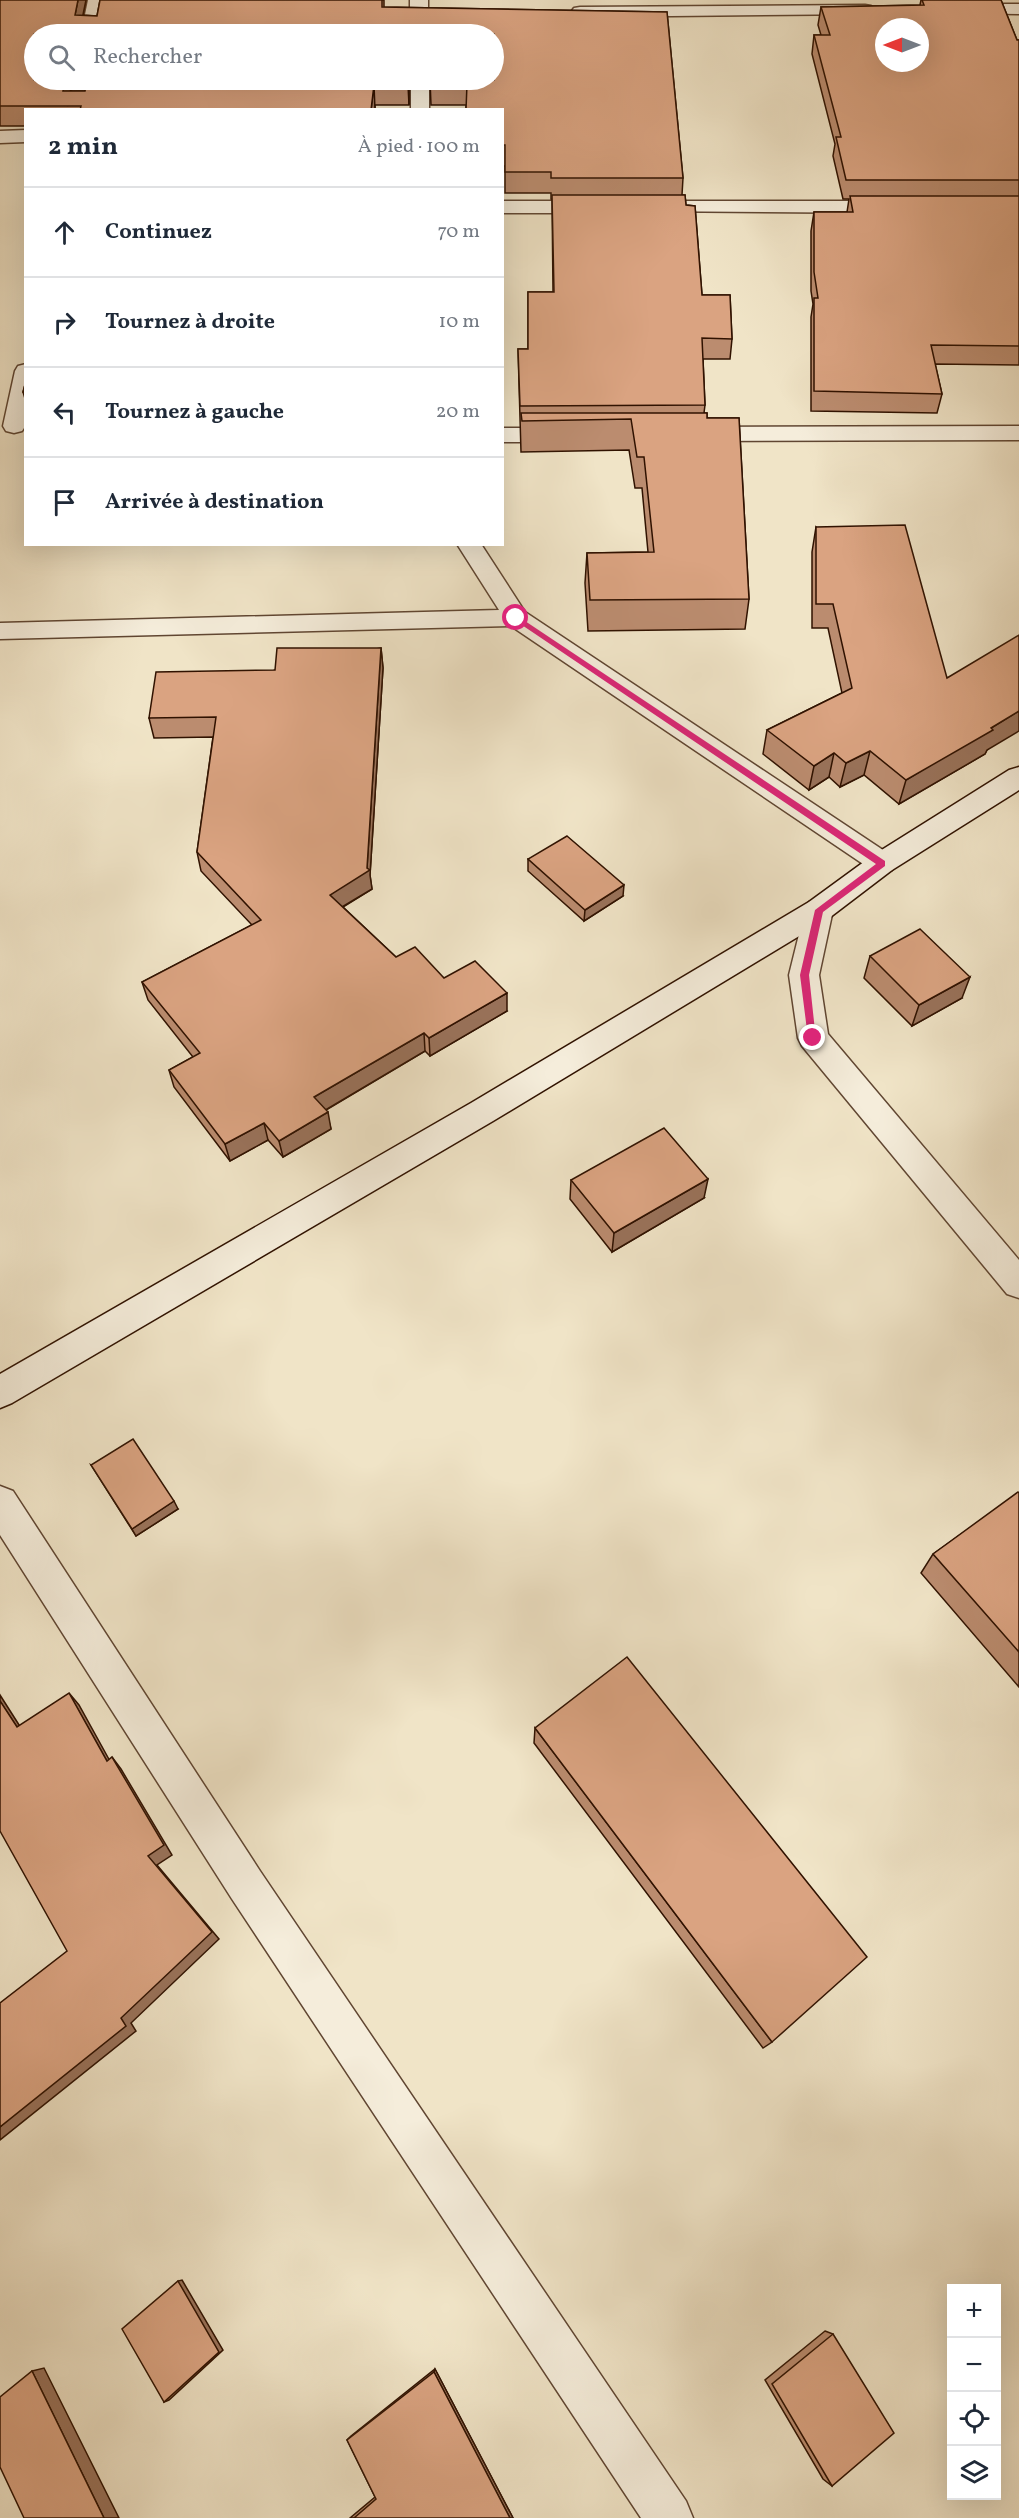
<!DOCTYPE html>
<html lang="fr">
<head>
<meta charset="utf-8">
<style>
  :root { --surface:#fff; --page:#f6f6f7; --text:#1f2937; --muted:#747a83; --line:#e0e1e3 }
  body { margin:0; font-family:Vollkorn,serif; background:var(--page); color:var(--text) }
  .controls { position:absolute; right:18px; bottom:18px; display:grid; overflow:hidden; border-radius:0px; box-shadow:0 6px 24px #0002 }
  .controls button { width:54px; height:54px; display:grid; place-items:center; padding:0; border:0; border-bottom:2px solid var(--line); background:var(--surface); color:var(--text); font:30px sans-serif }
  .compass { position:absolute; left:875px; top:18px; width:54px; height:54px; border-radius:50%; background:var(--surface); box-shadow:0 6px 24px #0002; rotate:270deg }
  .stop { position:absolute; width:18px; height:18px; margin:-14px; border:4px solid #db2777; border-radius:50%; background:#fff }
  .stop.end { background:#db2777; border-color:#fff; box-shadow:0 2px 6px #0008 }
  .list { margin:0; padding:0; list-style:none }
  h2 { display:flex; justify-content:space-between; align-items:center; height:78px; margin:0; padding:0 24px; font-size:26px }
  h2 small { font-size:20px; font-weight:400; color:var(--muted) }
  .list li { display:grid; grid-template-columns:39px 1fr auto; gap:18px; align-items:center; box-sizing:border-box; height:90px; padding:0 24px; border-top:2px solid var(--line) }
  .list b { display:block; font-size:22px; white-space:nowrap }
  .list em { font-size:20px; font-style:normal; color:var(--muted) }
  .icon { flex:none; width:33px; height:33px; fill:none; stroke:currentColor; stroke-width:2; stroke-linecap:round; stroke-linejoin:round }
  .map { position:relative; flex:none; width:1019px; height:2518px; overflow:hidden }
  .search { position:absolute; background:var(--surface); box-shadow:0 6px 24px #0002; left:24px; top:24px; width:480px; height:66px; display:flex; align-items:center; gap:15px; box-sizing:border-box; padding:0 21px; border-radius:33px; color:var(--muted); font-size:22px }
  .panel { position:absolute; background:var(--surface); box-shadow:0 6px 24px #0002; left:24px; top:108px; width:480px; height:438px; border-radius:0px }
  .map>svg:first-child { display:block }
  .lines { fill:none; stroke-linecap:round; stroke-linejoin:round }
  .street-casing { stroke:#604632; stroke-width:3 }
  .secondary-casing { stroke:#301200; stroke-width:3 }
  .street { fill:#f5eddb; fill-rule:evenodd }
  .secondary { fill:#f5eddb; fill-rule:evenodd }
  .wall { fill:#bb8c6f; stroke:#301200; stroke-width:1.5 }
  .shaded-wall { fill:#99725a; stroke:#301200; stroke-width:1.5 }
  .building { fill:#daa381; stroke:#301200; stroke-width:1.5; fill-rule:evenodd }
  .route { fill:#db2777 }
</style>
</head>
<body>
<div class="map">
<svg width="1019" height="2518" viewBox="0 0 1019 2518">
  <rect width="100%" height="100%" fill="#f0e4c7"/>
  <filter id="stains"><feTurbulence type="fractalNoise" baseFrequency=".00333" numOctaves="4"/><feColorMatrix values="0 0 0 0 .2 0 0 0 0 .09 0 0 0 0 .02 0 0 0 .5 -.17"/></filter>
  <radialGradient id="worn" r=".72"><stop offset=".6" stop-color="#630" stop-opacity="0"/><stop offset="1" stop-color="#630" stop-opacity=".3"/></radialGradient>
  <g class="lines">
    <!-- street casing -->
    <g class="street-casing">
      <g id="street">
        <polygon points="88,0 106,0 99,34 81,34"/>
        <rect x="410" y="0" width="18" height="34"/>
        <polygon points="961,4 1019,4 1019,14 955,13 952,9 955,5"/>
        <polygon points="865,5 871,6 874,10 871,14 580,17 574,16 571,12 574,8 580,7"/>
        <polygon points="74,80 92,80 88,110 69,110"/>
        <rect x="411" y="80" width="18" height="30"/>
        <polygon points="26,130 26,142 0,143 0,131"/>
        <polygon points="502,201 597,201 604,203 607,207 604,211 597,213 502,213"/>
        <polygon points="649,201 891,201 898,203 901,207 898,211 891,213 642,211 639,207 642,203"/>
        <polygon points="26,364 26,425 22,431 14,433 6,431 3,426 15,371 18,366"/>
        <polygon points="1019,426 1019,440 694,441 686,439 683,434 686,429 694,427"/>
        <polygon points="502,428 567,428 575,430 578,435 575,440 567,442 502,442"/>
        <polygon points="457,544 481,544 525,612 892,856 896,863 892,870 882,873 872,870 511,626 0,639 0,623 499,610"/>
        <polygon points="819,899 829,902 833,910 819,975 828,1034 1019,1260 1019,1298 1007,1294 802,1046 798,1038 789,975 805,910 809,902"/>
        <polygon points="0,1486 13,1491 260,1871 686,2501 693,2518 641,2518 232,1899 0,1535"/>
      </g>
    </g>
    <!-- secondary casing -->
    <g class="secondary-casing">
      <polygon id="secondary" points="1019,767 1019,790 892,870 829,918 493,1121 12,1403 0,1408 0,1374 471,1103 809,902 872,856 1009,770"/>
    </g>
    <!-- street -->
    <use href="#street" class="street"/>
    <!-- secondary -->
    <use href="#secondary" class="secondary"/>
  </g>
  <!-- wall -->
  <g class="wall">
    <polygon points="0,0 86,0 83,15 97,16 100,0 384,0 384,7 667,12 683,178 682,195 685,195 686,205 695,206 702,295 730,295 732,339 730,359 703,359 705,405 704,413 707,413 707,418 739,418 749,599 745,629 588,631 585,583 587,553 648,552 642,488 635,488 629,450 521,452 518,349 528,349 528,292 553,292 552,199 551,199 551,193 505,193 505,166 502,166 502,110 466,110 466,105 431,105 430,80 494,80 494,34 34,34 34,80 72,80 70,91 85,91 87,80 409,80 409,105 375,105 375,110 26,110 26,126 0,126"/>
    <polygon points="921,0 1001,0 1017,40 1019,40 1019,365 935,364 942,394 937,413 811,411 811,317 813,304 811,291 811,231 814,212 847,212 849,199 843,199 833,156 835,144 812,54 814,35 821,35 818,25 821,7 920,5"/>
    <polygon points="26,381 26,402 23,392"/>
    <polygon points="816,527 947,678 987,750 985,754 899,804 864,775 840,787 829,777 809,790 763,754 767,730 842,693 828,628 812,628 812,552"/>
    <polygon points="381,648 383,668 370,875 372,889 343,907 396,957 444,978 507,1011 430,1056 425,1051 326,1110 331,1129 283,1157 268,1140 230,1161 174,1087 169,1070 193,1057 148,1000 142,982 252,925 201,871 197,852 213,737 154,738 149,718 275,670"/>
    <polygon points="528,859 623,896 584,921 528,871"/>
    <polygon points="870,956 962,998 912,1026 864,978"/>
    <polygon points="571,1180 704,1198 612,1252 570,1199"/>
    <polygon points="91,1465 178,1509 136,1536"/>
    <polygon points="1019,1493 1019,1687 921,1573 933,1554"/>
    <polygon points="535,1728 772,2042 763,2048 534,1743"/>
    <polygon points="825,2331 833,2334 832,2486 823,2479 765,2380"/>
    <polygon points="435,2369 513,2518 350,2518 375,2497 347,2440 351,2436"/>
  </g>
  <!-- shaded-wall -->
  <g class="shaded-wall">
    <polygon points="78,0 86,0 79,34 75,15"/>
    <polygon points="65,80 72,80 68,106 63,91"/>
    <polygon points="408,80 409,80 409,105 408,85"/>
    <polygon points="374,85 375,110 371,110"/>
    <polygon points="381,648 383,668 370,875 372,889 332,913 330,895 367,868"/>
    <polygon points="1019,711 1019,731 987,750 985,754 899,804 906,780"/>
    <polygon points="870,751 864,775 840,787 846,763"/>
    <polygon points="834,753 829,777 809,790 814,766"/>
    <polygon points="624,885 623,896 584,921 585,910"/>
    <polygon points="970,977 962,998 912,1026 919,1005"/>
    <polygon points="507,993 507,1011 430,1056 429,1038"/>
    <polygon points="424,1033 425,1051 317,1115 314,1097"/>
    <polygon points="328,1112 331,1129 283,1157 279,1141"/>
    <polygon points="264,1123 268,1140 230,1161 225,1144"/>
    <polygon points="708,1179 704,1198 612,1252 614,1233"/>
    <polygon points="174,1501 178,1509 136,1536 132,1529"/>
    <polygon points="69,1693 79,1705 116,1772 107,1761"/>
    <polygon points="0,1695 28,1739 17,1727 0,1701"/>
    <polygon points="112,1757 121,1769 172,1855 157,1865 219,1939 131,2023 136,2031 0,2140 0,2127 121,2018 148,1856"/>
    <polygon points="182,2280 223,2350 169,2400 164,2402 178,2281"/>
    <polygon points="44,2368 119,2518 104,2518 32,2371"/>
    <polygon points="435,2369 513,2518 510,2518 434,2372"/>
  </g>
  <!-- building -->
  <g class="building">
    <polygon points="0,0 78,0 75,15 97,16 100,0 382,0 382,7 667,12 683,178 551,178 551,172 505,172 505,145 502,145 502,110 466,110 467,84 430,85 430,80 494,80 494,34 34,34 34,80 65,80 63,91 85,91 87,80 408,80 408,85 374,85 371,110 80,110 81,106 0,106"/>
    <path d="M 922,0 L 1001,0 L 1017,40 L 1019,40 L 1019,180 L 846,180 L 836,137 L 841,137 L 814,35 L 830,35 L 821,7 L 924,5 ZM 884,27 L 920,27 L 920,63 L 884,63 Z"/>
    <polygon points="552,195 685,195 686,205 695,206 702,295 730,295 732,339 702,338 705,405 520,406 518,349 528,349 528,292 554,292"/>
    <polygon points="850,196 1019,196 1019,346 931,345 942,394 814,391 814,298 818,298 814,272 814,212 853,212"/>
    <polygon points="26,381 26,392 23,392"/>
    <polygon points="521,413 707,413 707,418 739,418 749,599 590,600 587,553 654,552 644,457 637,457 631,419 522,421"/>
    <polygon points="905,525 947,678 1019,635 1019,711 991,728 993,730 906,780 870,751 846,763 834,753 814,766 767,730 852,688 833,604 816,604 816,527"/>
    <polygon points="277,648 381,648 367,868 370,870 330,895 396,957 415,947 444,978 475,961 507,993 429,1038 424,1033 314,1097 328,1112 279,1141 264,1123 225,1144 169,1070 200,1053 142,982 261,920 197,852 216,717 149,718 156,672 275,670"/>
    <polygon points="567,836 624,885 585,910 528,859"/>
    <polygon points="920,929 970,977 919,1005 870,956"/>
    <polygon points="664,1128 708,1179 614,1233 571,1180"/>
    <polygon points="133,1439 174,1501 132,1529 91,1465"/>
    <polygon points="1018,1492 1019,1493 1019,1652 933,1554"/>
    <polygon points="627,1657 867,1957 772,2042 535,1728"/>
    <polygon points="69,1693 107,1761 112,1757 164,1845 148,1856 212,1932 121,2018 126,2026 0,2127 0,2003 67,1951 0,1831 0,1701 17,1727"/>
    <polygon points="178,2281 219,2352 164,2402 122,2329"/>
    <polygon points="833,2334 894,2433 832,2486 772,2384"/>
    <polygon points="32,2371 104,2518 24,2518 0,2467 0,2397"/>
    <polygon points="434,2372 510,2518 354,2518 376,2499 347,2440"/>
  </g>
  <!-- route -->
  <polygon class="route" points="516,615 885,861 885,866 823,912 809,975 816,1040 813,1041 808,1038 800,975 815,910 876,864 513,619 512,618"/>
  <rect width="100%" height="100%" filter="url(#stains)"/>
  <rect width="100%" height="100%" fill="url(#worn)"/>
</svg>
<div class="controls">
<button>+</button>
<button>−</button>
<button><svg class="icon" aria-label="locate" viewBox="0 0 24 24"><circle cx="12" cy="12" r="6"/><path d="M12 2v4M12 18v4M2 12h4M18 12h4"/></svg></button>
<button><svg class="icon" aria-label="layers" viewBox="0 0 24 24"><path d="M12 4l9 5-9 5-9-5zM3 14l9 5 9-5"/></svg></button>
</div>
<svg class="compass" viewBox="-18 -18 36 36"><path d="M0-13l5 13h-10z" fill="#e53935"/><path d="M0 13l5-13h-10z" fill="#747a83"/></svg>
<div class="stop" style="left:516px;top:618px"></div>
<div class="stop end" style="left:813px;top:1038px"></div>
<div class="search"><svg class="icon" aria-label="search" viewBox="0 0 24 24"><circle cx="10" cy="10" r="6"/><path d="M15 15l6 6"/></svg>Rechercher</div>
<section class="panel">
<h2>2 min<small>À pied · 100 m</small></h2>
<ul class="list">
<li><svg class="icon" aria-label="ahead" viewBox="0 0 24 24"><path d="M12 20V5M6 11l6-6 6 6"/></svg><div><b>Continuez</b></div><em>70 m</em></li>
<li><svg class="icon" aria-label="right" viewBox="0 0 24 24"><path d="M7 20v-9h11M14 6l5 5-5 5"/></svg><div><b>Tournez à droite</b></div><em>10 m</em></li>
<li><svg class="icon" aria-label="left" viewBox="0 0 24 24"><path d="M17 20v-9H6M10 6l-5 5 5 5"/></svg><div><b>Tournez à gauche</b></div><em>20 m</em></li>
<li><svg class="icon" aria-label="arrive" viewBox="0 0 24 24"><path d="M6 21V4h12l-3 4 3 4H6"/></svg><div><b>Arrivée à destination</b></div></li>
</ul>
</section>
</div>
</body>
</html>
